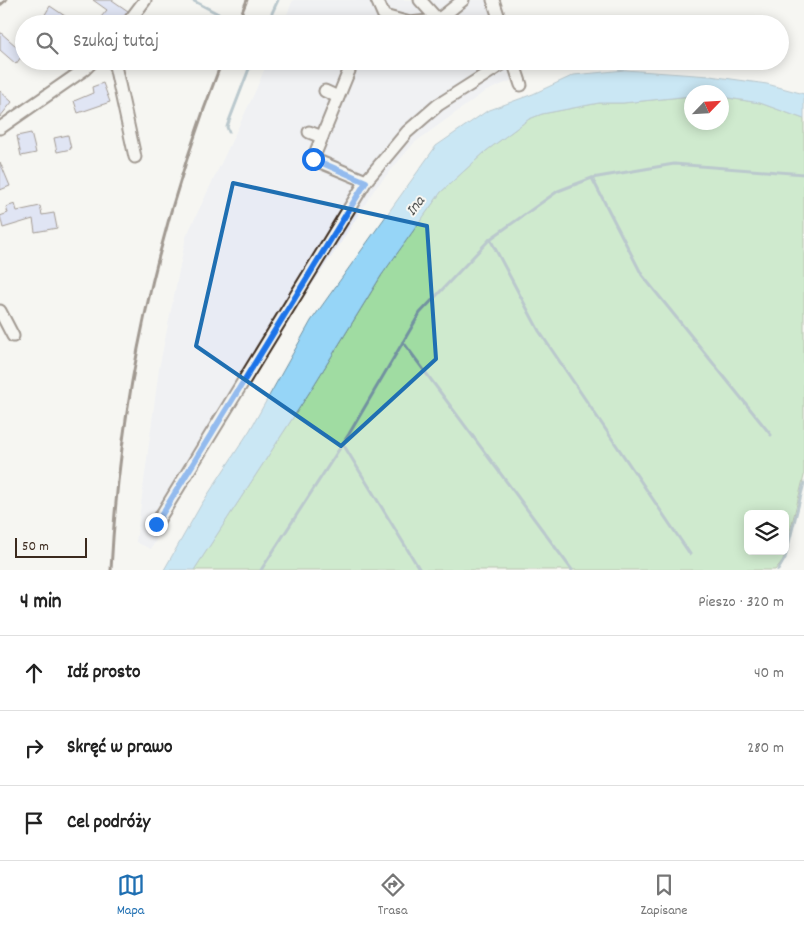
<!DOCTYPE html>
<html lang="pl">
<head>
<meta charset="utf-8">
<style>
  :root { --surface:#fff; --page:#f6f6f6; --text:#222; --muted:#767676; --line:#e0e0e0; --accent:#1f6fb2 }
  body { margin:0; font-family:Dekko,sans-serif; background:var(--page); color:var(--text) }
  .controls { position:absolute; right:15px; bottom:15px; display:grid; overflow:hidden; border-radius:8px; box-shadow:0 2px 12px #0003 }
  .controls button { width:45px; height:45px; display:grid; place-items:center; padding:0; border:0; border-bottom:1px solid var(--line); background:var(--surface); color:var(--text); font:25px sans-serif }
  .compass { position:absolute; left:684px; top:85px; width:45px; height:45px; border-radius:50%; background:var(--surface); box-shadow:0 2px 12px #0003; rotate:65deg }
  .scale { position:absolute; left:15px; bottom:12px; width:72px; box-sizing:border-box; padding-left:5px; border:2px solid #3b2a1e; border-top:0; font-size:14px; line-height:18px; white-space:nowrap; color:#3b2a1e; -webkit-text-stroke:4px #f6f6f2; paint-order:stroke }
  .stop { position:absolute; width:15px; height:15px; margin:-11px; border:4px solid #1a73e8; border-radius:50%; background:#fff }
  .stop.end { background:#1a73e8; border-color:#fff; box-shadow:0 1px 5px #0008 }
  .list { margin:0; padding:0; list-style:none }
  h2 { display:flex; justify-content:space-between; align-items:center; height:65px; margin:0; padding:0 20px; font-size:21px }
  h2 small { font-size:16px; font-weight:400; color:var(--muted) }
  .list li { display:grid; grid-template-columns:32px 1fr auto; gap:15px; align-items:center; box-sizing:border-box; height:75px; padding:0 20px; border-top:1px solid var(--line) }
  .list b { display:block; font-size:19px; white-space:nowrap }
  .list em { font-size:16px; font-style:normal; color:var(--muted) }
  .icon { flex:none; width:28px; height:28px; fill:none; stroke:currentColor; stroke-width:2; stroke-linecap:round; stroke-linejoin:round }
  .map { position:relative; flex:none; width:804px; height:570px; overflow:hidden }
  .search { position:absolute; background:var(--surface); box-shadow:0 2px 12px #0003; left:15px; right:15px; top:15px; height:55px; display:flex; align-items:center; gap:12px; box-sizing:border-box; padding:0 18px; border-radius:28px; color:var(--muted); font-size:19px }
  .sheet { height:290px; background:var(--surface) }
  nav { display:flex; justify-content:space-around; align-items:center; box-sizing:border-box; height:70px; border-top:1px solid var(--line); background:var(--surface); font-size:14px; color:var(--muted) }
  nav a { display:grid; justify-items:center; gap:2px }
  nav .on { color:var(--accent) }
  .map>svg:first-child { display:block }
  .built { fill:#e8ebf4 }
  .green { fill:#a0dca2; stroke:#6e8360 }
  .water { fill:#96d5f7; stroke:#7291a0 }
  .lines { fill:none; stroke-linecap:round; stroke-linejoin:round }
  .stream { stroke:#7291a0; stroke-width:3 }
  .building { fill:#c6d0f7; stroke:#3b2a1e }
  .minor-casing { stroke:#3b2a1e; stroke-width:15 }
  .minor { stroke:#f6f6f2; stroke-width:11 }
  .rail { stroke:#3b2a1e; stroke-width:3 }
  .route { stroke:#1a73e8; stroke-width:6 }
  .marked { fill:none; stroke:#1f6fb2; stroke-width:4; stroke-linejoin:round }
  .labels { text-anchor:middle; stroke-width:4; stroke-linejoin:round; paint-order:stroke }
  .water-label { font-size:16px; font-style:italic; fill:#525554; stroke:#f6f6f2 }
</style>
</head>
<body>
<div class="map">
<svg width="804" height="570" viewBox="0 0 804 570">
  <rect width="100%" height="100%" fill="#f6f6f2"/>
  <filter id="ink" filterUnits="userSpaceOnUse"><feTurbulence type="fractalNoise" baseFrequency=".02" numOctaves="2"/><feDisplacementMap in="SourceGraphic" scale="10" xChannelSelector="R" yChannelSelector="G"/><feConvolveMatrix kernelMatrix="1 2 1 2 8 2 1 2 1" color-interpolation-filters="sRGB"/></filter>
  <g filter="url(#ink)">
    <!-- built -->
    <g class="built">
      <polygon points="293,0 496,0 505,24 283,24"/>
      <polygon points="268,61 519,61 524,75 484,92 414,143 374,190 338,247 267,350 192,472 151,549 136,542 159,369 186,237 255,92"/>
    </g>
    <!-- green -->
    <polygon class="green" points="691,96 692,122 722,122 722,97 760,103 804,119 804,476 785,551 785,514 748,514 748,551 785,551 783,560 775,570 194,570 309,393 383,273 441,192 486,151 529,119 542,114 599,103 623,103"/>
    <!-- water -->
    <polygon class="water" points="625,70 710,76 767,84 804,94 804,119 760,103 722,97 722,92 692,92 691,96 623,103 599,103 542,114 529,119 486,151 441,192 381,276 309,393 194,570 164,570 201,505 250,430 311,321 436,146 487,111 533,94 574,75"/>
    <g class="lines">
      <!-- stream -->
      <g class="stream">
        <polyline points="192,0 228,19"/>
        <polyline points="267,24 278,0"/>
        <polyline points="229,132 227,127 229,121 252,61"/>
        <polyline points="592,178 642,275 771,435"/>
        <polyline points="490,239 539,331 690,554"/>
        <polyline points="403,342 572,570"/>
        <polyline points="343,444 420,570"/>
        <polyline points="261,570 349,434 420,313 490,239 558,191 592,178 674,164 804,174"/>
        <polyline points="778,570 785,558 804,483"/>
      </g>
    </g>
    <!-- building -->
    <g class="building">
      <polygon points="93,0 112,0 128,11 119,24 95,24 107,10"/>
      <polygon points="50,6 77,24 53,24 43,18"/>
      <polygon points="0,32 24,53 16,64 0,50"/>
      <polygon points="103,83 110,102 78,113 74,101 93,93 92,87"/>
      <polygon points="0,91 12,102 0,117"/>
      <polygon points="31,133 36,153 21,156 17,136"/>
      <polygon points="68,135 71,149 57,152 54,138"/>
      <polygon points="0,162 10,186 0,190"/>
      <polygon points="15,204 17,211 40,206 42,215 54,213 57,228 35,232 33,219 3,228 0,216 8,213 6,207"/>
    </g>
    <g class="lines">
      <!-- minor casing -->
      <g class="minor-casing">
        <g id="minor">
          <polyline points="377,0 384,16 410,23 438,20 463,0"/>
          <polyline points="420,0 438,20"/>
          <polyline points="493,0 501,24"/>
          <polyline points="127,24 145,0"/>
          <polyline points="114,61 135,157"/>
          <polyline points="353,61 313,159 366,181 407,132 438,105 507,61"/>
          <polyline points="513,61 521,85"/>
          <polyline points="325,91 338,97"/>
          <polyline points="0,128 85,69 93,61"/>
          <polyline points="309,132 322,137"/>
          <polyline points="0,311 13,336"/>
          <polyline points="156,524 366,181"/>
        </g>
      </g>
      <!-- minor -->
      <use href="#minor" class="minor"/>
      <!-- rail -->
      <g class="rail">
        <polyline points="0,5 6,0"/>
        <polyline points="237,24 247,0"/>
        <path d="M 111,570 C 120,395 158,224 222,61"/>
      </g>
    </g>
  </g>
  <g class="lines" filter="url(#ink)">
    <!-- route -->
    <polyline class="route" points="156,524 366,182 313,159"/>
  </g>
  <!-- marked area -->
  <path d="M0 0H804V570H0ZM 233,183 L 427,226 L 436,359 L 341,446 L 196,346 Z" fill="#f6f6f2" fill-opacity=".55" fill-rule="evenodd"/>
  <path class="marked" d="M 233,183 L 427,226 L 436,359 L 341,446 L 196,346 Z"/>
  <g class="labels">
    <!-- water labels -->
    <g class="water-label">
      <text transform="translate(414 205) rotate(-53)" y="6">Ina</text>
    </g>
  </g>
</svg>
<div class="controls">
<button><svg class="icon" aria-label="layers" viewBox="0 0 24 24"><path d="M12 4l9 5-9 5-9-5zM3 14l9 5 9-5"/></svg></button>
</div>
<svg class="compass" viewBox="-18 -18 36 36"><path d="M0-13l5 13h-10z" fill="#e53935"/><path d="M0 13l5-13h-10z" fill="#767676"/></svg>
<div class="scale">50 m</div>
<div class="stop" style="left:313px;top:159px"></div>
<div class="stop end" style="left:156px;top:524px"></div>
<div class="search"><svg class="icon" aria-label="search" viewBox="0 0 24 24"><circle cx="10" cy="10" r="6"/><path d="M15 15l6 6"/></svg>Szukaj tutaj</div>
</div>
<section class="sheet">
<h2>4 min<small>Pieszo · 320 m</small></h2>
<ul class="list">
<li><svg class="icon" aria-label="ahead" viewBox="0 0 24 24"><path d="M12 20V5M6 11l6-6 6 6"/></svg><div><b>Idź prosto</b></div><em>40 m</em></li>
<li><svg class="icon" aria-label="right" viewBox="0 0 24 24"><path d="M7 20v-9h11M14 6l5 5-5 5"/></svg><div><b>Skręć w prawo</b></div><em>280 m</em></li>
<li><svg class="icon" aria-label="arrive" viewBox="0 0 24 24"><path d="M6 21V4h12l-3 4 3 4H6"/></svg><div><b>Cel podróży</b></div></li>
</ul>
</section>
<nav>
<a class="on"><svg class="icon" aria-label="map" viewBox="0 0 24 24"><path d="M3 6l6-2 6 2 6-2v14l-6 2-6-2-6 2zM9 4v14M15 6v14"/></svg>Mapa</a>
<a><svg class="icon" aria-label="directions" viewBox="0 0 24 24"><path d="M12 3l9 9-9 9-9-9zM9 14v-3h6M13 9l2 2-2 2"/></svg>Trasa</a>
<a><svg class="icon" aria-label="saved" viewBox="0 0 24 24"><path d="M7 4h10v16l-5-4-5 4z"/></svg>Zapisane</a>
</nav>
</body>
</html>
